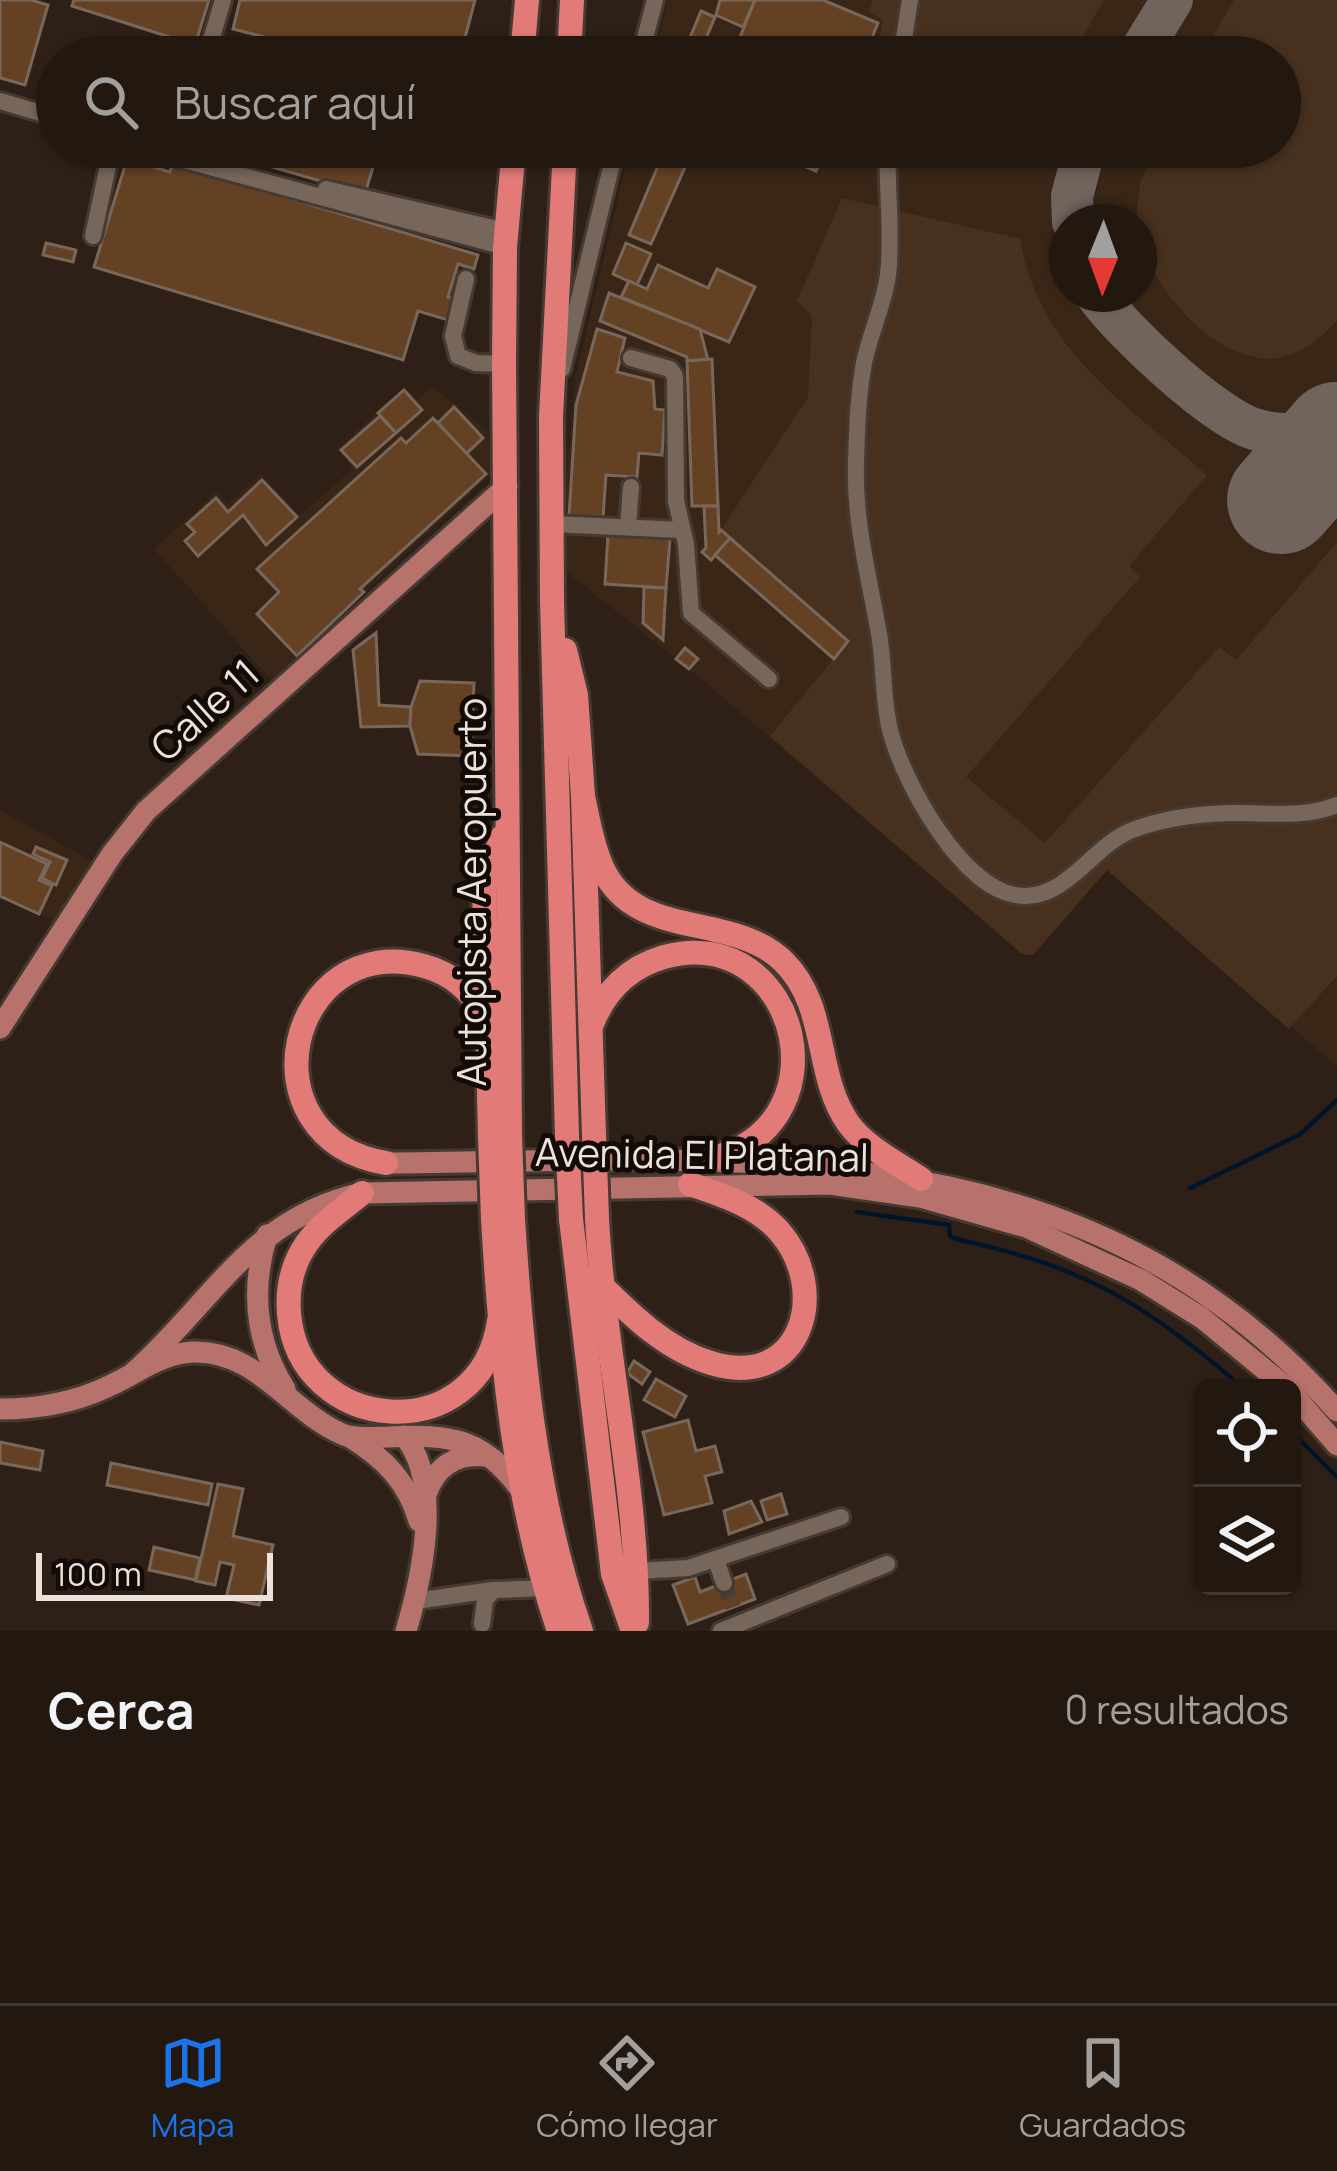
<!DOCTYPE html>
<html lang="es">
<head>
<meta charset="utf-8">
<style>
  :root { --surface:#221810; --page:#2a2119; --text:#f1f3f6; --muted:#a2a09f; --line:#3f3730; --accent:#1a73e8 }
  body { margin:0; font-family:Manrope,sans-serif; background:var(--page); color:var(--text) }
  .controls { position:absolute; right:36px; bottom:36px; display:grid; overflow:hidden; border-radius:18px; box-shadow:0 3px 9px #0004 }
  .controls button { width:108px; height:108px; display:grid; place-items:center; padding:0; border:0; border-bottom:3px solid var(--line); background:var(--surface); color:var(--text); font:60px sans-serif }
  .compass { position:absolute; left:1049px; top:204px; width:108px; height:108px; border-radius:50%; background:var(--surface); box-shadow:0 3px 9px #0004; rotate:181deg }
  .scale { position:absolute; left:36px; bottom:30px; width:237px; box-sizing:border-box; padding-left:12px; border:6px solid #ece2db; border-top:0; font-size:33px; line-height:42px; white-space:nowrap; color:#ece2db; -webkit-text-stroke:9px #120b07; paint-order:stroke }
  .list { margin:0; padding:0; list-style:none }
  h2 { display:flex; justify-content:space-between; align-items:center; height:156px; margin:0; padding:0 48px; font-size:51px }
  h2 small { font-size:39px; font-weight:400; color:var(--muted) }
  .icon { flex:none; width:66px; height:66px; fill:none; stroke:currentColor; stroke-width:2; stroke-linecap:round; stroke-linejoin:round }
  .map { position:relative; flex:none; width:1337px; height:1631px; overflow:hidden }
  .search { position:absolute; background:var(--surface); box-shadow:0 3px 9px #0004; left:36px; right:36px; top:36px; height:132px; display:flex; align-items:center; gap:30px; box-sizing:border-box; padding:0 42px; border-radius:66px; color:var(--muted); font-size:45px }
  .sheet { height:372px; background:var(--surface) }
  nav { display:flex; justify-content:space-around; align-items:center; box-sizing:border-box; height:168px; border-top:3px solid var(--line); background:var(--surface); font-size:33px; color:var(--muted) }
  nav a { display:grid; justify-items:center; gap:6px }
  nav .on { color:var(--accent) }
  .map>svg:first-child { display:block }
  .built { fill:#392616; fill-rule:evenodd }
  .green { fill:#47301e }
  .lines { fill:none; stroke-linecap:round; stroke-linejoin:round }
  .stream { stroke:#00152a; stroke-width:4.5 }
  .taxiway { stroke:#71645c; stroke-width:42 }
  .runway { stroke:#71645c; stroke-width:108 }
  .building { fill:#654124; stroke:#78675b; stroke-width:3 }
  .minor-tunnel { stroke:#4a3d34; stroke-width:16; stroke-dasharray:16 8; stroke-linecap:butt }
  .minor-casing { stroke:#453a32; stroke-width:22 }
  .major-casing { stroke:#453a32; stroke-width:27 }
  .highway-casing { stroke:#453a32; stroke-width:30 }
  .minor { stroke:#77665a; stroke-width:16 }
  .major { stroke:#b7726c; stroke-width:21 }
  .highway { stroke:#e27a78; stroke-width:24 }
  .highway-bridge-casing { stroke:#453a32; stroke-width:30; stroke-linecap:butt }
  .highway-bridge { stroke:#e27a78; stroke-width:24 }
  .labels { text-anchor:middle; stroke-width:10; stroke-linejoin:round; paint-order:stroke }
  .street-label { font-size:39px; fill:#ece2db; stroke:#120b07 }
</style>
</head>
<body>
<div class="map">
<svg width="1337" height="1631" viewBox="0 0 1337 1631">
  <rect width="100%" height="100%" fill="#2e2016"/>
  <!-- built -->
  <g class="built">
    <path d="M 668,0 L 1337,0 L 1337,1066 L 1107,870 L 1033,955 L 1022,954 L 693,672 L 559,566 L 575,380 L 630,147 L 1280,147 L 1280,57 L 653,57 ZM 1067,222 L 1139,222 L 1139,294 L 1067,294 Z"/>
    <polygon points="404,386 417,400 433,387 488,432 492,473 271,680 154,549 216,492 228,504 261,474 300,515 353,469 338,449"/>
    <polygon points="0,810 97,864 60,923 0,897"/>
  </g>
  <!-- green -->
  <g class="green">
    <polygon points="872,0 1104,0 1071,57 921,57 878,46 883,20 869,12"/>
    <path d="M 1234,0 L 1337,0 L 1337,320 C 1323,337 1305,351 1283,357 C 1220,372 1139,279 1139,222 L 1136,222 L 1140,182 L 1158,147 L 1280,147 L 1280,57 L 1201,57 Z"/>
    <path d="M 842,198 L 1020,239 C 1039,351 1127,404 1207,475 L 1129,566 L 1140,577 L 966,777 L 1045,843 L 1219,647 L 1236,660 L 1337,542 L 1337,976 L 1289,1029 L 1107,870 L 1033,955 L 1022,954 L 770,736 L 848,641 L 721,530 L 808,397 L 812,315 L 797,301 Z"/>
  </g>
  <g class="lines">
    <!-- stream -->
    <g class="stream">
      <polyline points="1190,1188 1299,1135 1337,1100"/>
      <path d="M 857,1212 L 949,1225 L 950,1236 L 956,1239 C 1086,1267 1144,1303 1243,1388"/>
      <polyline points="1292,1432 1337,1477"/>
    </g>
    <!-- taxiway -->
    <g class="taxiway">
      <polyline points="1137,57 1172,0"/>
      <polyline points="1073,222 1072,196 1085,147"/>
      <path d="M 1096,294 C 1120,329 1214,417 1254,429 C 1281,438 1312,434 1337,422"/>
    </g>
    <!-- runway -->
    <polyline class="runway" points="1281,500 1337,436"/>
  </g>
  <!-- building -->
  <g class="building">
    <polygon points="0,0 31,0 48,5 25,85 0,78"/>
    <polygon points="74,0 209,0 195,45 72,6"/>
    <polygon points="240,0 475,0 460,57 297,57 300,46 233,29"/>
    <polygon points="720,0 755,0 743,27 716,15"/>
    <polygon points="755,0 823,0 878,23 864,57 732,57"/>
    <polygon points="701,11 715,17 698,57 682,57"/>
    <polygon points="224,40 281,57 219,57"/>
    <polygon points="203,147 379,147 365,194"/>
    <polygon points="666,147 694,147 651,244 629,235"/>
    <polygon points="758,147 826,147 816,171"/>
    <polygon points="127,159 170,172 172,163 478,255 474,269 458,264 448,297 455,299 448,320 418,311 403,360 94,267"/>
    <polygon points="46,243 76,250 73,262 43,255"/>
    <polygon points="626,243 651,254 637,285 613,274"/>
    <polygon points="658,265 708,288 717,269 755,287 729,342 621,297 629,281 647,289"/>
    <polygon points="609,293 700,329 708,360 687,361 687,357 600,321"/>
    <polygon points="597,329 625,338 617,372 653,381 655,409 665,410 662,455 639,453 637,477 606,475 603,518 569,516 576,405"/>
    <polygon points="712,359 718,506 692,506 687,361"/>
    <polygon points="404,390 422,410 396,433 378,413"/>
    <polygon points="454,407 483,438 466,454 438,423"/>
    <polygon points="380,416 396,433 357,467 341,450"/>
    <polygon points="433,418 486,474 360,589 364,592 297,656 257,614 279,592 257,569 401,438 406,443"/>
    <polygon points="262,480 297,517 266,545 243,515 198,556 185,541 195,532 187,524 216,498 228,512"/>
    <polygon points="704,506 718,506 719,532 721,530 730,538 711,560 702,552 706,548"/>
    <polygon points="608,534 670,539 666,588 605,584"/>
    <polygon points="730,538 848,641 834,659 715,555"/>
    <polygon points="644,587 666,588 663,640 643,623"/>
    <polygon points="376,633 379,705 411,707 410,726 361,727 353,650"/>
    <polygon points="685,648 698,659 689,669 676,659"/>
    <polygon points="420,681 474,683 471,756 418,754 410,726 411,707"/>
    <polygon points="0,842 47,864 39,880 52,886 39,914 0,896"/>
    <polygon points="36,847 67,860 56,885 42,878 50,862 33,854"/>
    <polygon points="634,1361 650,1372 642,1384 627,1373"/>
    <polygon points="656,1379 686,1396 675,1417 644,1400"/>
    <polygon points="688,1420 696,1451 715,1446 722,1472 705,1476 712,1503 664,1515 643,1432"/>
    <polygon points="0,1442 43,1451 40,1470 0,1463"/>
    <polygon points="111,1463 212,1484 208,1505 107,1485"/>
    <polygon points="218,1484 243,1489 233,1536 273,1545 259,1605 226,1598 234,1565 220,1562 215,1585 196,1581"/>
    <polygon points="781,1494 787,1514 767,1520 761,1501"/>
    <polygon points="751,1501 762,1522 729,1534 724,1511"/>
    <polygon points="154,1547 200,1558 195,1580 149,1570"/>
    <polygon points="746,1574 755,1599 688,1624 673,1585 695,1577 700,1592"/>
  </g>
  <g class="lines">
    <!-- minor-tunnel -->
    <polyline class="minor-tunnel" points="724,1583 733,1607"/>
    <!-- minor casing -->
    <g class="minor-casing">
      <g id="minor">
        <polyline points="206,57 223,0"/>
        <polyline points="640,57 655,0"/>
        <polyline points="901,57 910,0"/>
        <polyline points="0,101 57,118"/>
        <polyline points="188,147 220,159"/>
        <path d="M 888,147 C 886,189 893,233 888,275 C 884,305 870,333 864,363 C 858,395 857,430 856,463 C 854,522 869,576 879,634 C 885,668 882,701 891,734 C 905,784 960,885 1015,895 C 1064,904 1090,848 1130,831 C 1160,819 1196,814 1229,813 C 1266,812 1302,819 1337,805"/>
        <polyline points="326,189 506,231"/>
        <polyline points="93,236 109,161 127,151 155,152 505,247"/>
        <polyline points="466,279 453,336 458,356 476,363 504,364"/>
        <polyline points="631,358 670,369 675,376 676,501 686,544 691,613 769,679"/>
        <polyline points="562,369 616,147"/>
        <polyline points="553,524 681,530"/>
        <polyline points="628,527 631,487"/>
        <polyline points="716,1560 724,1583"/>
        <polyline points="638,1571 688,1568 841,1517"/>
        <polyline points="415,1601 493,1590"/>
        <polyline points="482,1624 485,1600 494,1590 546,1588"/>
        <polyline points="721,1631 887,1564"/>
      </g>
    </g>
    <!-- major casing -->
    <g class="major-casing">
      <g id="major">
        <polyline points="0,1028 112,854 146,811 507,486"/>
        <path d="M 386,1163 C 737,1161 1078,1120 1337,1411"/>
        <path d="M 267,1235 C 251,1288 255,1341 285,1389"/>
        <path d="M 133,1373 C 213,1302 250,1218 362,1193 L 830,1184 L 920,1197 L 1026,1227 L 1141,1280 L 1202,1318 L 1287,1388"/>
        <polyline points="1292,1393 1337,1445"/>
        <path d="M 0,1409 C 38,1409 73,1403 107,1387 C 136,1374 160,1354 192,1352 C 256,1349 289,1411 342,1434 C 356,1440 373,1437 388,1437 C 451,1434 485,1438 523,1493"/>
        <path d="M 404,1436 C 443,1482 422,1577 406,1631"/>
        <path d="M 350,1437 C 384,1458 408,1482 419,1521"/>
        <path d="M 427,1492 C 437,1465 458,1453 486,1456"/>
      </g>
    </g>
    <!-- highway casing -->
    <g class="highway-casing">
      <g id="highway">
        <polyline points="522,57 527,0"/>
        <polyline points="569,57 572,0"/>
        <polyline points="565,147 551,417 552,601 567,1136"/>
        <polyline points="565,650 576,695 583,796 594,1135"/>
        <path d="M 583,796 C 588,819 592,845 602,867 C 635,942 733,911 784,962 C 829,1007 814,1074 848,1123 C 865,1147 897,1163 921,1179"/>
        <path d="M 592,1024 C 605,991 629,967 664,957 C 801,920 853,1136 699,1161"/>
        <polyline points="510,1136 504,364 505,247 514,147"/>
        <polyline points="490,1137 484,884 502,837"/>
        <path d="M 386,1163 C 239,1138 288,929 424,966 C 451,973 474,992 485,1018"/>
        <path d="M 362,1193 C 343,1209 321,1223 307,1243 C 293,1263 287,1288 289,1313 C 298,1435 480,1451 499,1321"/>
        <path d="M 597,1218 C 604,1353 638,1487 637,1623"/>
        <path d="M 493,1219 C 501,1357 514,1499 559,1631"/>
        <path d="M 513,1219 C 522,1357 535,1499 581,1631"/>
        <polyline points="571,1219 613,1574 633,1631"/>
        <path d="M 600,1284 C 632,1316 667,1350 711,1363 C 802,1391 831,1290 779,1231 C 756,1205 721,1195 690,1184"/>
      </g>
    </g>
    <!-- minor -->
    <use href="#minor" class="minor"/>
    <!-- major -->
    <use href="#major" class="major"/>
    <!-- highway -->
    <use href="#highway" class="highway"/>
    <!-- highway-bridge casing -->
    <g class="highway-bridge-casing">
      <g id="highway-bridge">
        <polyline points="594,1135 597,1218"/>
        <polyline points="510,1136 513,1219"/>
        <polyline points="567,1136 571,1219"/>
        <polyline points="490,1137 493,1219"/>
      </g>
    </g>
    <!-- highway-bridge -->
    <use href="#highway-bridge" class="highway-bridge"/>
  </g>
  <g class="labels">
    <!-- street labels -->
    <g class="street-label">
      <text transform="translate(205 710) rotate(-42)" y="14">Calle 11</text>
      <text transform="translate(472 892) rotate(-90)" y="14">Autopista Aeropuerto</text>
      <text transform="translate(702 1155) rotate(1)" y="14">Avenida El Platanal</text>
    </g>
  </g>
</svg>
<div class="controls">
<button><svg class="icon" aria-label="locate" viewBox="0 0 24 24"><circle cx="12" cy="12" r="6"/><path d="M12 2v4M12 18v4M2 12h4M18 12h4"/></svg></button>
<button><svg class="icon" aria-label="layers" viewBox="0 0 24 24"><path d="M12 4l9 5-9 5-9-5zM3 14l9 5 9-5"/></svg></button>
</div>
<svg class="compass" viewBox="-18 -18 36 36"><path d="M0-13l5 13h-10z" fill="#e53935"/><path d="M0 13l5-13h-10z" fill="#a2a09f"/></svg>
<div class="scale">100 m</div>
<div class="search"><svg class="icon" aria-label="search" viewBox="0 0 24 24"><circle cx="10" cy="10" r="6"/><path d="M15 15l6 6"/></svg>Buscar aquí</div>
</div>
<section class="sheet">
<h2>Cerca<small>0 resultados</small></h2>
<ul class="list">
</ul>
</section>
<nav>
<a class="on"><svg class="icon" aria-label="map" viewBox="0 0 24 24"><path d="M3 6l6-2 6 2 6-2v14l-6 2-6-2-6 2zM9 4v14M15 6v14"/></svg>Mapa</a>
<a><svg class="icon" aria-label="directions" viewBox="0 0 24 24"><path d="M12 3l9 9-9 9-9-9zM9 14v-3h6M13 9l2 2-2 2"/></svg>Cómo llegar</a>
<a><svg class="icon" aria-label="saved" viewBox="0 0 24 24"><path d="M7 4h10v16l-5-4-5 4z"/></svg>Guardados</a>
</nav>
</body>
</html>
